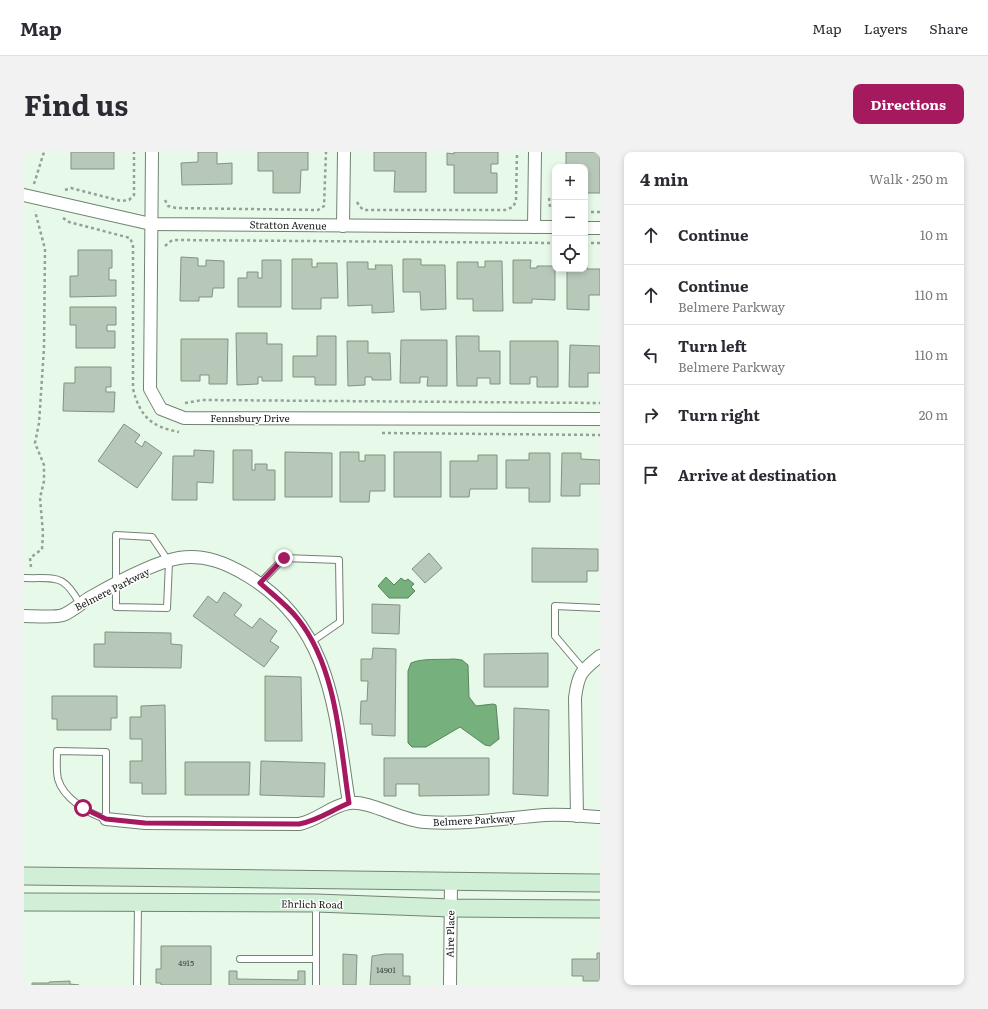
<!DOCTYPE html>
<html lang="en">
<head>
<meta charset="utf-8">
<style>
  :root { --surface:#fff; --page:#f2f2f3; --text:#2b2b33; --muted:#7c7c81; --line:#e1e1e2; --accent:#a5195f }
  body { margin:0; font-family:Literata,serif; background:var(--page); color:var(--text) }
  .controls { position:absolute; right:12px; top:12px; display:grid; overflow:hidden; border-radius:8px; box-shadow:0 2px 6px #0003 }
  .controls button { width:36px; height:36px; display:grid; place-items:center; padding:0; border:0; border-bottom:1px solid var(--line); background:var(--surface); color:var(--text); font:20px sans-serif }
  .stop { position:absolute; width:12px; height:12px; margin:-9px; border:3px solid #a5195f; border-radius:50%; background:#fff }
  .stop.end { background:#a5195f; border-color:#fff; box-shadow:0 1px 4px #0008 }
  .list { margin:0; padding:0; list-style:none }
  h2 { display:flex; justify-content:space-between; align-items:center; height:52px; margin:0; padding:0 16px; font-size:17px }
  h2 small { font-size:13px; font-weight:400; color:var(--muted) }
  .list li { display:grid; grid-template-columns:26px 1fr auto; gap:12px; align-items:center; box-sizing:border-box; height:60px; padding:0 16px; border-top:1px solid var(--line) }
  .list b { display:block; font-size:15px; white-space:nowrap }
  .list p { margin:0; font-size:13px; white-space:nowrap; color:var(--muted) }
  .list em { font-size:13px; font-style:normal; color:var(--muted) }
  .icon { flex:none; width:22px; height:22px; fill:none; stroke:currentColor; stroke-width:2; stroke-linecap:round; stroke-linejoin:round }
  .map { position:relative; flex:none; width:576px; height:833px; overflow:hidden; border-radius:8px }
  header { display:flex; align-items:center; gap:24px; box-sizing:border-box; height:56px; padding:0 20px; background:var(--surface); border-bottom:1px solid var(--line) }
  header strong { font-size:19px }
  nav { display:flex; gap:22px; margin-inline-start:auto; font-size:14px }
  .intro { display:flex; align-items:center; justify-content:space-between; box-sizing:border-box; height:96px; padding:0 24px }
  h1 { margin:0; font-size:28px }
  .button { padding:10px 18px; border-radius:8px; background:var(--accent); color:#fff; font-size:14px; font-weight:700 }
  main { display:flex; gap:24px; padding:0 24px }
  aside { flex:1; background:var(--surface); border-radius:8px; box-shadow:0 2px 6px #0003 }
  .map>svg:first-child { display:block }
  .water { fill:#76b17d; stroke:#59845e }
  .building { fill:#b7c8b8; stroke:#829283 }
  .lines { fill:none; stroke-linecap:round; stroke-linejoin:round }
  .lane-casing { stroke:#728374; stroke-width:8 }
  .street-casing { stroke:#728374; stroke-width:14 }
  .secondary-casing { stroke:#728374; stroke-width:19 }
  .path { stroke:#94a195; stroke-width:2.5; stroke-dasharray:3 3; stroke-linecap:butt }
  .lane { stroke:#fff; stroke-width:6 }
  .street { stroke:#fff; stroke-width:12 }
  .secondary { stroke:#d1eed6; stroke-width:17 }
  .route { stroke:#a5195f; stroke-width:5 }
  .labels { text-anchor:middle; stroke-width:3; stroke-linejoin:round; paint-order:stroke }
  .number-label { font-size:8px; fill:#3e473e }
  .street-label { font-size:10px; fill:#161c16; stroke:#fff }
</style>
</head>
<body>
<header>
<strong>Map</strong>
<nav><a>Map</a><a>Layers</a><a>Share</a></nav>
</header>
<div class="intro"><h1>Find us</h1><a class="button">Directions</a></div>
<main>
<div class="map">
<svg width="576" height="833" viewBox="0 0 576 833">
  <rect width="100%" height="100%" fill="#e7f9e8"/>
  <!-- water -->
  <g class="water">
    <polygon points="362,425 370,433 377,426 381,429 384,427 390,432 387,435 391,439 384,446 365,446 354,434"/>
    <path d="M 430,507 L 438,508 L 444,513 L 445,545 L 452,554 L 469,552 L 472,553 L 475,587 L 466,594 L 461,593 L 436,575 L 402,595 L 388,595 L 384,591 L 384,519 L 387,511 C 397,506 418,508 430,507 Z"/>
  </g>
  <!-- building -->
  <g class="building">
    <rect x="47" y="0" width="43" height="17"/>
    <polygon points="174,0 193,0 193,12 208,11 208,32 158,33 157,11 174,10"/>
    <polygon points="234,0 284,0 284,18 277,18 276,41 249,41 249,19 234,19"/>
    <polygon points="350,0 402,0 402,40 370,40 371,19 350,19"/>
    <polygon points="430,0 474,0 474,12 467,12 467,21 473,21 473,41 430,41 430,13 423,13 423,1 430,2"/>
    <polygon points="542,0 576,0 576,41 561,41 561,15 542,15"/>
    <polygon points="54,98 88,98 88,116 85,116 85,128 92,128 92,144 46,145 46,124 54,124"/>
    <polygon points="157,105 174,106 174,114 182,114 182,108 200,109 200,136 189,136 188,145 175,145 175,149 156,149"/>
    <polygon points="268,107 288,107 288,115 293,115 293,111 313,111 314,146 297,146 297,157 268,157"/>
    <polygon points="379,107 397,107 397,113 421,113 422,157 397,158 396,140 379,140"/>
    <polygon points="238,108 257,108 257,155 214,155 214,126 223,126 223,120 234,120 234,126 238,126"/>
    <polygon points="489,108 507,108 506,116 513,116 513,114 531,114 531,148 508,147 508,151 489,151"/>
    <polygon points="461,109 478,109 479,159 449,159 449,147 433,147 433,110 454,110 454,115 461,115"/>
    <polygon points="561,109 563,109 563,117 576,117 576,143 565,143 565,158 543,157 543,117 561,117"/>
    <polygon points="323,110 344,110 344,117 352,117 351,113 368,113 370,160 348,161 348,153 324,154"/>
    <polygon points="46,155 92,155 92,173 83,173 83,179 91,179 91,196 52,196 52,173 46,173"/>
    <polygon points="212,181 243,181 243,192 258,192 258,229 238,229 238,225 234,225 234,232 213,233"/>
    <polygon points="293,184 312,184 312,233 291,233 291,225 269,225 269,204 293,204"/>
    <polygon points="432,184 455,184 455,199 476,199 476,232 466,232 466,226 453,226 453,234 433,234"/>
    <polygon points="157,187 204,187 203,232 185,232 185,223 176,223 176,229 157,229"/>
    <polygon points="377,188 423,188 423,234 403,234 404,225 396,225 396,231 376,231"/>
    <polygon points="323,189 344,189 344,201 366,201 367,228 348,228 348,225 341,225 341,233 324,234"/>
    <polygon points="486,189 534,189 534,235 513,235 513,225 506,225 506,232 486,232"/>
    <polygon points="546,193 576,194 576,221 564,221 564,235 545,235"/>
    <polygon points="51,215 87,215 87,235 82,235 82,240 91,240 90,260 39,259 40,231 51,231"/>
    <polygon points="100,272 116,283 111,290 118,295 121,289 138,301 113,336 74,309"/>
    <polygon points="170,298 190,299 189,331 173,330 173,348 148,348 149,304 170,304"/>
    <polygon points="209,298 228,298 228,318 231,318 231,312 243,312 243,318 251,318 251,348 209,348"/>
    <polygon points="261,300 308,301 308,345 261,345"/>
    <polygon points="316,300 335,300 335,309 341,309 341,303 361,303 361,339 346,339 345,350 316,350"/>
    <rect x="370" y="300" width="47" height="45"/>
    <polygon points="505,301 526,301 526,350 505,350 505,336 482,336 482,308 505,308"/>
    <polygon points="538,301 557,301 557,307 576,308 576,332 556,332 556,344 537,344"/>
    <polygon points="454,303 473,303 473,337 446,337 445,345 426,345 426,309 454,309"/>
    <polygon points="508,396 574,397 574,419 563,419 563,430 508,430"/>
    <polygon points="405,401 418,416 401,431 388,417"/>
    <polygon points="200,440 218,453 210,463 228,476 236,466 253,479 246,489 255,495 240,515 169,464 184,444 193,451"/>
    <polygon points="348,452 376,453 375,482 348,481"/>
    <polygon points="81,480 147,481 147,492 158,493 157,516 70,515 70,492 81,492"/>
    <polygon points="349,496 372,497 371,584 348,583 348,572 336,572 337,549 343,549 344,529 337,529 337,507 348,507"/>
    <polygon points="524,501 524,535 460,535 460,502"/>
    <polygon points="241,524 277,525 278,589 241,589"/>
    <polygon points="28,544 93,544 93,566 87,566 87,578 33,578 33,567 28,567"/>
    <polygon points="141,553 142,642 118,642 118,631 106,631 106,609 118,609 118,587 106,587 106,565 117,565 117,554"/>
    <polygon points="490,556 525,558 524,644 489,642"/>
    <polygon points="360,606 465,606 465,643 395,644 395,632 372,632 372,644 360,644"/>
    <polygon points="237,609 301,611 300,645 236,643"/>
    <polygon points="161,610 226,610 225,643 161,643"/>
    <polygon points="137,794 187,794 187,833 137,833 137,831 132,831 132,817 137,817"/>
    <polygon points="573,801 576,801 576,829 559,829 559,824 548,824 548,807 573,807"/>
    <polygon points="319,802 333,803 332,833 319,833"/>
    <polygon points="361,802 379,802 379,824 386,824 386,833 346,833 348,804"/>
    <polygon points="205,819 213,819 213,827 274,828 274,819 281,819 281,833 205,833"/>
    <polygon points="46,829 46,832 55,833 8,833 8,831 25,831 25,830"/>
  </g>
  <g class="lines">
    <!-- lane casing -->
    <g class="lane-casing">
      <g id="lane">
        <polygon points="92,383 128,385 145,410 143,456 92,455"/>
        <path d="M 0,426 C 33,427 39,421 56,452"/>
        <polyline points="236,431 260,406 315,408 316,470 287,490"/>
        <polyline points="559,517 531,484 531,454 576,456"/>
        <path d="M 33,599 L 82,600 L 82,667 C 65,662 39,646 34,627 C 32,618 33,607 33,599 Z"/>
        <polyline points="216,807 292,807"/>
        <polyline points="113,833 114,752"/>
        <polyline points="292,833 292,753"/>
      </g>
    </g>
    <!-- street casing -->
    <g class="street-casing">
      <g id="street">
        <polyline points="128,0 126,237 137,257 160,266 576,267"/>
        <polyline points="0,43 127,72 531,75"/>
        <polyline points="319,74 320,0"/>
        <polyline points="510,75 511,0"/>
        <polyline points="561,76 576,76"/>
        <path d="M 0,464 C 10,464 31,466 39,463 C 49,459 58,450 67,445 C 90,432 131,410 155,406 C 181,402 202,411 224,424 C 309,476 311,562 325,651"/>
        <path d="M 553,664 L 551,546 C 554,522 557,519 576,504"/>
        <path d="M 82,667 L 121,671 L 275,672 C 293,669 306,654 325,651 C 346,648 377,669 401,670 C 441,673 481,666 521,663 C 539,662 558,664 576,665"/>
        <polyline points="426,833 427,730"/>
      </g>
    </g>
    <!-- secondary casing -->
    <g class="secondary-casing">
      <g id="secondary">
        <polyline points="0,724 576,731"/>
        <polyline points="0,750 292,751 427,756 576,757"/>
      </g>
    </g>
    <!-- path -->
    <g class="path">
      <polyline points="10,32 20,0"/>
      <polyline points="41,38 47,36 97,49 105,48 110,43 110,0"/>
      <polyline points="525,46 526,55 531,58"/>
      <polyline points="141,48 144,54 152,56 294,58 300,54 302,0"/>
      <polyline points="333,50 336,55 340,58 481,58 489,55 492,49 493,0"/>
      <polyline points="561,60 576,60"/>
      <path d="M 39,66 L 45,70 L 106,86 L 109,93 L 109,237 C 116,264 127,275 155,280"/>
      <polyline points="561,91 576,91"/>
      <polyline points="141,94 147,89 153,88 531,91"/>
      <polyline points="161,251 178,248 576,251"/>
      <polyline points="358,281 576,283"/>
      <polyline points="7,415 6,406 18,397 19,381 16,346 20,329 20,313 11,291 15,271 20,196 21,97 11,59"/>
    </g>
    <!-- lane -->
    <use href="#lane" class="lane"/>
    <!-- street -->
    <use href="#street" class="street"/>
    <!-- secondary -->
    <use href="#secondary" class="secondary"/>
  </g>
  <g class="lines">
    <!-- route -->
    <path class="route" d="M 59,656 L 82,667 L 121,671 L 275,672 C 293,669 308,658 325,651 C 316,592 313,516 274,467 C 263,453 248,442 236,431 L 260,406"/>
  </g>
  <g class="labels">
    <!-- number labels -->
    <g class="number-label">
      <text x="162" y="814">4915</text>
      <text x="362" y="821">14901</text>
    </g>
    <!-- street labels -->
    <g class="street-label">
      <text transform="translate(264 73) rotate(1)" y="4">Stratton Avenue</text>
      <text x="226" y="270">Fennsbury Drive</text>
      <text transform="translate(88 437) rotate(-27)" y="4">Belmere Parkway</text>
      <text transform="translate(450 668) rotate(-3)" y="4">Belmere Parkway</text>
      <text transform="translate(288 752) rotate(1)" y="4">Ehrlich Road</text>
      <text transform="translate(426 782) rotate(-89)" y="4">Aire Place</text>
    </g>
  </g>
</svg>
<div class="controls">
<button>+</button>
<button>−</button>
<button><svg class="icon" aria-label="locate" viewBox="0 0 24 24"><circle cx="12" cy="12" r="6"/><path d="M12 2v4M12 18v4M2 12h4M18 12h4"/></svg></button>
</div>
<div class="stop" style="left:59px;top:656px"></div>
<div class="stop end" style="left:260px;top:406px"></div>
</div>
<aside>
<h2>4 min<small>Walk · 250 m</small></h2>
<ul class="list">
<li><svg class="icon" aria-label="ahead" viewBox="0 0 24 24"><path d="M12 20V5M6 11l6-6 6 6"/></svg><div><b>Continue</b></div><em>10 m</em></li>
<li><svg class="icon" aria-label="ahead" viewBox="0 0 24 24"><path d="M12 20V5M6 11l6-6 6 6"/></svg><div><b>Continue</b><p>Belmere Parkway</p></div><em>110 m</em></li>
<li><svg class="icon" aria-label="left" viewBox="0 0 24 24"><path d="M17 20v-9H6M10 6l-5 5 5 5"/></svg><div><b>Turn left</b><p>Belmere Parkway</p></div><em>110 m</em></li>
<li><svg class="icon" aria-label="right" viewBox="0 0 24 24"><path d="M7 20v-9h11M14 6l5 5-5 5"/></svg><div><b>Turn right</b></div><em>20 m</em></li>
<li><svg class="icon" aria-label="arrive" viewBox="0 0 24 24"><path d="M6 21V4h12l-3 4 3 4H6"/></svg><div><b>Arrive at destination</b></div></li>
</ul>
</aside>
</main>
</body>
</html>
